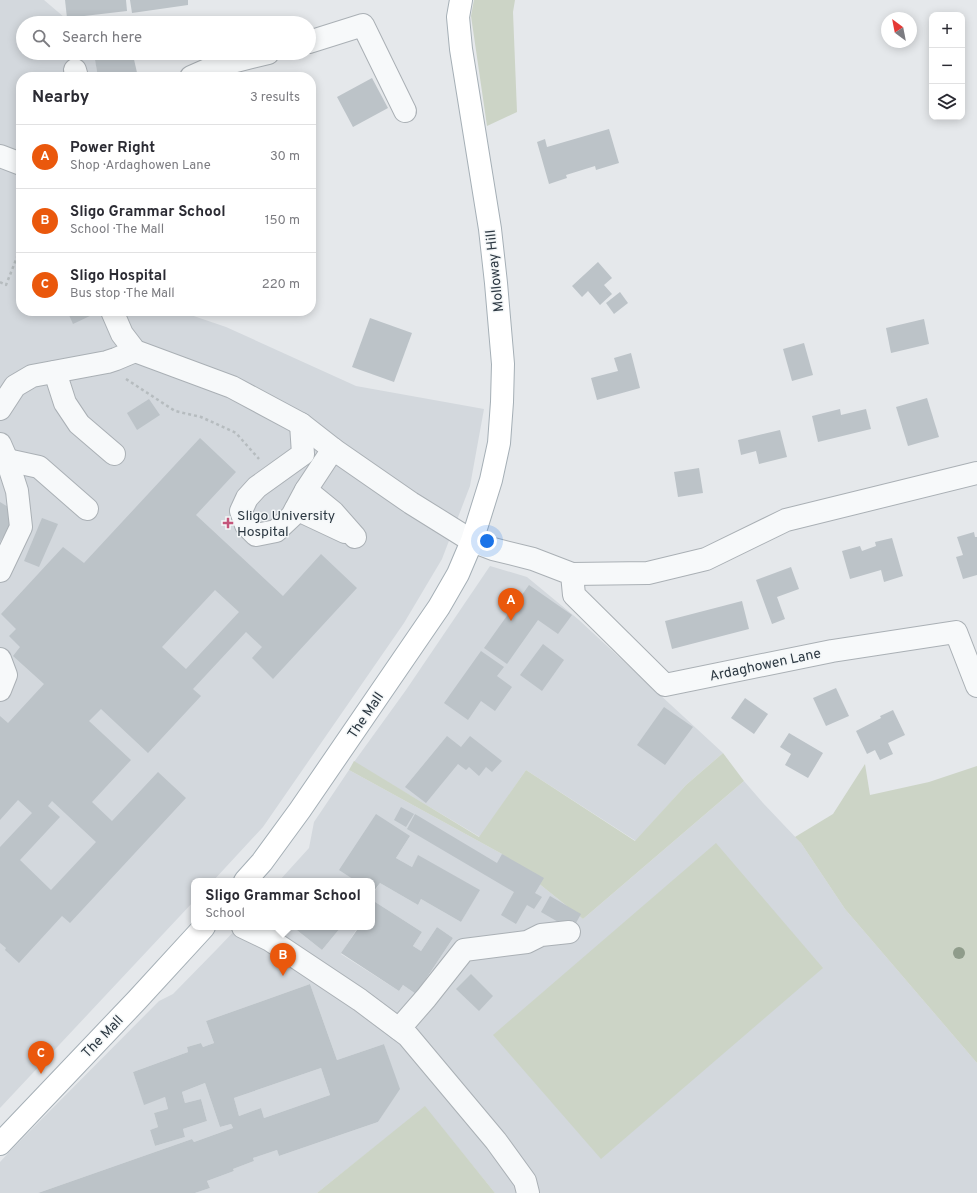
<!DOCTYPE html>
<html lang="en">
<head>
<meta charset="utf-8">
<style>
  :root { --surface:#fff; --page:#f7f7f7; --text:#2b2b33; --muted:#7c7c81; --line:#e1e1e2; --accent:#ea580c }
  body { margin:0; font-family:Overpass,sans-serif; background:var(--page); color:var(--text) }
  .controls { position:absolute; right:12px; top:12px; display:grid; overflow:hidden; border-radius:8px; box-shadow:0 2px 10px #0003 }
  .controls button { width:36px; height:36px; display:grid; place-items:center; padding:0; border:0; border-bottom:1px solid var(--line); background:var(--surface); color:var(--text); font:20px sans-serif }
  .compass { position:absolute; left:881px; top:12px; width:36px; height:36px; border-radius:50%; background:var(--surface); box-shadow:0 2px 10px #0003; rotate:328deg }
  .you { position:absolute; left:487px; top:541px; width:14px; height:14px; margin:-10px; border:3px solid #fff; border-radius:50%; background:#1a73e8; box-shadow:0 0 0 6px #1a73e833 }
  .badge { display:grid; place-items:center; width:26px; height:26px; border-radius:50%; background:var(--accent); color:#fff; font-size:13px; font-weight:700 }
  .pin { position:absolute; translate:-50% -33px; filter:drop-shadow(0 1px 2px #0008) }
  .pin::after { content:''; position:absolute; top:21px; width:14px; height:12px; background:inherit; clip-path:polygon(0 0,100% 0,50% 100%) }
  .popup { position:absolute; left:191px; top:878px; width:184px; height:52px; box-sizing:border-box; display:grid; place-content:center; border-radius:8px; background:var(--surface); filter:drop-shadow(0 1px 3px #0005); font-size:13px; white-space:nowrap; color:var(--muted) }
  .popup b { font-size:15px; color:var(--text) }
  .popup::after { content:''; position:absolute; left:50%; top:100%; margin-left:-8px; border:8px solid transparent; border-top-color:var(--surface) }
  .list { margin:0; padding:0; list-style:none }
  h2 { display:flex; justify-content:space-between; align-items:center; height:52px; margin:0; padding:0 16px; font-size:17px }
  h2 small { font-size:13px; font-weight:400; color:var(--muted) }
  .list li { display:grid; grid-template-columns:26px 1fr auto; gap:12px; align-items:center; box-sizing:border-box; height:64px; padding:0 16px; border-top:1px solid var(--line) }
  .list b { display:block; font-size:15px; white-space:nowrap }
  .list p { margin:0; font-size:13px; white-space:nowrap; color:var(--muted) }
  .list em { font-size:13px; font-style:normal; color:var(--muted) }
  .icon { flex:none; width:22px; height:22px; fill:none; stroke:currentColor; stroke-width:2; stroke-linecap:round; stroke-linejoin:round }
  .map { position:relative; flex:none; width:977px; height:1193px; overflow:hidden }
  .search { position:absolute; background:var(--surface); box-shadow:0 2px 10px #0003; left:16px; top:16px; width:300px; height:44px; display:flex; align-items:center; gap:10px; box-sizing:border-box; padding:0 14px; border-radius:22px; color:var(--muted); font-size:15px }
  .panel { position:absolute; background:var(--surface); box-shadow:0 2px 10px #0003; left:16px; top:72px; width:300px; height:244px; border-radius:16px }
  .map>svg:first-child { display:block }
  .built { fill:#d3d8dd }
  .green { fill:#ccd4c6 }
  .building { fill:#bcc3c8; fill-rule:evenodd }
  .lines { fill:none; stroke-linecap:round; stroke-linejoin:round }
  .minor-casing { stroke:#aab0b5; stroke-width:24 }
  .major-casing { stroke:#a5afb6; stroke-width:24 }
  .path { stroke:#b6bcbf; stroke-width:2.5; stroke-dasharray:3 3; stroke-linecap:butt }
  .minor { stroke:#f7f9fa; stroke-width:22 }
  .major { stroke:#fff; stroke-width:22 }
  .tree { fill:#8f9c8b }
  .poi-dot { fill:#c4557a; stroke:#f4f7f8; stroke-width:1.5 }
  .labels { text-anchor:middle; stroke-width:3; stroke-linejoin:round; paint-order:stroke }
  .street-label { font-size:14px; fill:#2d3943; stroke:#f4f7f8 }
  .poi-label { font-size:14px; fill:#2d3943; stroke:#f4f7f8; text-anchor:start }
</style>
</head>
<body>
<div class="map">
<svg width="977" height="1193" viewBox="0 0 977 1193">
  <rect width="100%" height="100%" fill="#e5e8eb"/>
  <!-- built -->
  <g class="built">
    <polygon points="0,0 44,0 71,23 23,23 23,53 94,53 98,77 21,77 21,311 179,311 226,327 356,386 484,409 470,486 442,559 404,623 263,827 213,881 194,881 194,901 0,1108"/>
    <polygon points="490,566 527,577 579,620 723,753 686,785 636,841 526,770 480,837 354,762 406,690"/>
    <polygon points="349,770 502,854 583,919 744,781 763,803 801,843 845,909 977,1063 977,1193 495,1193 425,1107 317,1193 195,1193 210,1188 207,1181 234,1171 233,1169 254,1161 253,1158 277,1150 279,1156 378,1122 399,1089 384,1044 337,1060 310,984 206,1021 214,1043 203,1047 201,1043 187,1047 188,1052 133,1072 144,1104 165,1097 168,1109 154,1113 158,1127 150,1130 155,1146 185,1137 183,1129 207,1121 201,1099 185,1103 182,1092 205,1083 220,1127 231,1124 233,1128 194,1142 192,1139 38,1193 0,1193 0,1162 12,1149 159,1001 173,994 218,948 238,927 293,927 322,950 341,927 358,927 341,954 399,991 403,985 416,994 453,938 437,927 421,951 413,946 422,932 372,900 372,891 374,892 380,883 418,905 421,899 461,922 479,890 418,856 412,867 396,858 410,836 356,881 279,881 309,848 314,822"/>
    <polygon points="321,1068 330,1095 264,1118 261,1108 239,1116 234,1098"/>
  </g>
  <!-- green -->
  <g class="green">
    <polygon points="474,0 515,0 513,12 517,112 487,126 471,16"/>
    <polygon points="723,753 744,781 583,919 502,854 349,770 354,761 479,837 526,770 635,841 686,785"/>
    <polygon points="865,764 870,795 929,782 977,766 977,1063 845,909 801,843 795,837 833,814"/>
    <polygon points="716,843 823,968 601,1159 493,1035"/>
    <polygon points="425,1106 495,1193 317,1193"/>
  </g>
  <!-- building -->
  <g class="building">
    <polygon points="65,0 126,0 127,11 67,18"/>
    <polygon points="130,0 188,0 188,5 132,13"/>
    <polygon points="133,55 138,77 98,77 95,60"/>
    <polygon points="372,78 388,108 353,127 337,97"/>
    <polygon points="609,129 619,163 596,170 595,166 566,175 567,178 549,184 537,142 545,139 547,147"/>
    <polygon points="598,262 612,278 604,285 612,294 600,305 588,291 582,297 572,286"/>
    <polygon points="620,292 628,303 614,314 606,303"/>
    <polygon points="76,311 91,311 92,315 73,324 69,315"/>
    <polygon points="370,318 412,333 394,382 352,367"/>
    <polygon points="924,319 929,344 891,353 886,328"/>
    <polygon points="804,343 813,375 792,381 783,349"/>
    <polygon points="631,353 640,388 597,400 591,378 618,371 614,358"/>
    <polygon points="927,398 939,437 908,446 896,407"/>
    <polygon points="149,399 160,415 137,430 127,413"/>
    <polygon points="840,409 841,415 866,409 871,429 818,442 812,416"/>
    <polygon points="780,430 787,457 759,464 756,451 741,455 738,440"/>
    <path d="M 200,438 L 236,472 L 196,515 L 283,596 L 321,554 L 357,588 L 273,679 L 252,658 L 262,647 L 246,632 L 193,689 L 201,696 L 148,753 L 101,709 L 89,721 L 131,760 L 92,802 L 112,821 L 158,772 L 186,798 L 70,923 L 62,916 L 19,963 L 5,950 L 6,948 L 0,943 L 0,847 L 32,813 L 18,800 L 0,820 L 0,716 L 8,723 L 44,684 L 13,656 L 20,647 L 9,636 L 16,629 L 1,614 L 63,547 L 84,563 ZM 215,590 L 239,612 L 186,669 L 162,647 ZM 52,801 L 96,842 L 51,890 L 20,860 L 60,817 L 48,806 Z"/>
    <polygon points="699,468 703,493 678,497 674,472"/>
    <polygon points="0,502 18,513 0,542"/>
    <polygon points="42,518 58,524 39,567 24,561"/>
    <polygon points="974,532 975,537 977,537 977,575 963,579 956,557 963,555 957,537"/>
    <polygon points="892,538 903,576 884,582 881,570 850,579 842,551 860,546 862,551 876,546 875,542"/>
    <polygon points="791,567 799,589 777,597 785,619 772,624 756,580"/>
    <polygon points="529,585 572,615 558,634 538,620 507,664 484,648"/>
    <polygon points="742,601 749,629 672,649 665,621"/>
    <polygon points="543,644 564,660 542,691 520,675"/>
    <polygon points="481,651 504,667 497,676 512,687 495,711 481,701 468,720 444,703"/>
    <polygon points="836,688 849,716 826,726 813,698"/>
    <polygon points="745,698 768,714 754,734 731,718"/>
    <polygon points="664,707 693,727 665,765 637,745"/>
    <polygon points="893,710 905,735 888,743 893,754 880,760 875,750 867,754 856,731 881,718 880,716"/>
    <polygon points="789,733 823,753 808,778 785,765 791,754 780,747"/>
    <polygon points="447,736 461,747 470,736 502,761 492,772 486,767 479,776 469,767 466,770 458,764 426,803 405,787"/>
    <polygon points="401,807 414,814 406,827 394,820"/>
    <polygon points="376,814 410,836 396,858 412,867 418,855 480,890 461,922 421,899 418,905 380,883 373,892 372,891 372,881 356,881 339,870"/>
    <polygon points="415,814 497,863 502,854 544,878 535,893 542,897 534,909 527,905 516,924 501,915 514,892 407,829"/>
    <polygon points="550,896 581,914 572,930 541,912"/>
    <polygon points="372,900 422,932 413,946 421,951 437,927 453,938 416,994 403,985 399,991 341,953 359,927 372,927"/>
    <polygon points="293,927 341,927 322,950"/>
    <polygon points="471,974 493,996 479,1011 456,989"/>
    <path d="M 310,984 L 337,1060 L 384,1044 L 400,1089 L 378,1122 L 279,1156 L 277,1150 L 253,1158 L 254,1161 L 233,1169 L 234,1171 L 207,1181 L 210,1188 L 195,1193 L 38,1193 L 192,1139 L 194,1142 L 233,1128 L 231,1124 L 220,1127 L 205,1083 L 182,1092 L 185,1103 L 201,1099 L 207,1121 L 183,1129 L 185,1137 L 155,1146 L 150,1130 L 158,1127 L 154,1113 L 168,1109 L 165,1097 L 144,1105 L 133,1072 L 188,1052 L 187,1047 L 201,1043 L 203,1047 L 214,1043 L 206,1021 ZM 321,1068 L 330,1095 L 264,1118 L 261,1108 L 239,1116 L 234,1098 Z"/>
  </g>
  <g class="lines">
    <!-- minor casing -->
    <g class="minor-casing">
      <g id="minor">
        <polyline points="309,42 363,25 405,111"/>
        <polyline points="75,70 77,77"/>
        <polyline points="191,77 216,66 268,53"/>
        <polyline points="0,156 21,164"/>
        <polyline points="112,311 122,334 135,351 232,387 301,424 333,449 411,503 472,541 493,549 533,559 572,574 574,595 665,685 832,651 956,632 977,686"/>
        <polyline points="55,372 65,403 79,424 114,454"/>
        <polyline points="0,409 15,386 32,376 107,362 116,359 135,351"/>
        <polyline points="301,424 303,454 257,487 247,498 241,511 246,525 256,535 276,531 292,516 306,490 333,449"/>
        <polyline points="0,444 7,460 17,491 21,527 0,571"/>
        <polyline points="7,460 39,467 87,509"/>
        <polyline points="306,490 333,512 355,537"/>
        <polyline points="296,509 345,532"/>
        <polyline points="572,574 648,573 706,559 786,520 977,473"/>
        <polyline points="0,659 6,675 0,690"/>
        <polyline points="243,927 270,940 360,1000 408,1036 496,1141 525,1181 528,1193"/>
        <polyline points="399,1029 426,998 464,950 527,942 541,935 569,932"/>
      </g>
    </g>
    <!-- major casing -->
    <g class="major-casing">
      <g id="major">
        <polyline points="245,881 262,862 300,810 439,607 458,574 472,541 491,480 499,443 502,402 503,364 496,283 490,229 461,49 458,17 461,0"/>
        <polyline points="0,1144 137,1000 204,927"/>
      </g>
    </g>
    <!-- path -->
    <g class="path">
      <polyline points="0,282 6,285 21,247"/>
      <polyline points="126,379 175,411 201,417 236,433 259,459"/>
    </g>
    <!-- minor -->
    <use href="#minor" class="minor"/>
    <!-- major -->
    <use href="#major" class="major"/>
  </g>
  <!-- trees -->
  <circle class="tree" cx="959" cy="953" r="6"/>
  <!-- markers -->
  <path class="poi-dot" d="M226 517h4v4h4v4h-4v4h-4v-4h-4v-4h4z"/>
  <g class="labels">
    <!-- street labels -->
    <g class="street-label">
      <text transform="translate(494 271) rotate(-96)" y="5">Molloway Hill</text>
      <text transform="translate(765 664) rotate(-12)" y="5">Ardaghowen Lane</text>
      <text transform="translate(365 715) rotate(-56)" y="5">The Mall</text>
      <text transform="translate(102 1036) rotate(-46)" y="5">The Mall</text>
    </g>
    <!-- poi labels -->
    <g class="poi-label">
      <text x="237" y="520">Sligo University<tspan x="237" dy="16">Hospital</tspan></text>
    </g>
  </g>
</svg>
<div class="controls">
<button>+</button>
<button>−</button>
<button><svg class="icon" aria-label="layers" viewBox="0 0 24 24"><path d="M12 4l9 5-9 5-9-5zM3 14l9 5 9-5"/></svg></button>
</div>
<svg class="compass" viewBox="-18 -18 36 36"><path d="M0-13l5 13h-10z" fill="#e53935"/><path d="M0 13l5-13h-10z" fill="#7c7c81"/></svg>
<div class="you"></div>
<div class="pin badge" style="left:511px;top:621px">A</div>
<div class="pin badge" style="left:283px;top:976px">B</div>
<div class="popup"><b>Sligo Grammar School</b>School</div>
<div class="pin badge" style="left:41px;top:1074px">C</div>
<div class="search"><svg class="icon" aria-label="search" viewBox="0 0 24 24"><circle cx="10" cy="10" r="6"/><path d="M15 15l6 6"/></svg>Search here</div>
<section class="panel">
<h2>Nearby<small>3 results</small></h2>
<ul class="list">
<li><span class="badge">A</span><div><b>Power Right</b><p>Shop · Ardaghowen Lane</p></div><em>30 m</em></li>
<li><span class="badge">B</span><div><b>Sligo Grammar School</b><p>School · The Mall</p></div><em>150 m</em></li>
<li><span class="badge">C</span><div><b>Sligo Hospital</b><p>Bus stop · The Mall</p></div><em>220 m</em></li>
</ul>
</section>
</div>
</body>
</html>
